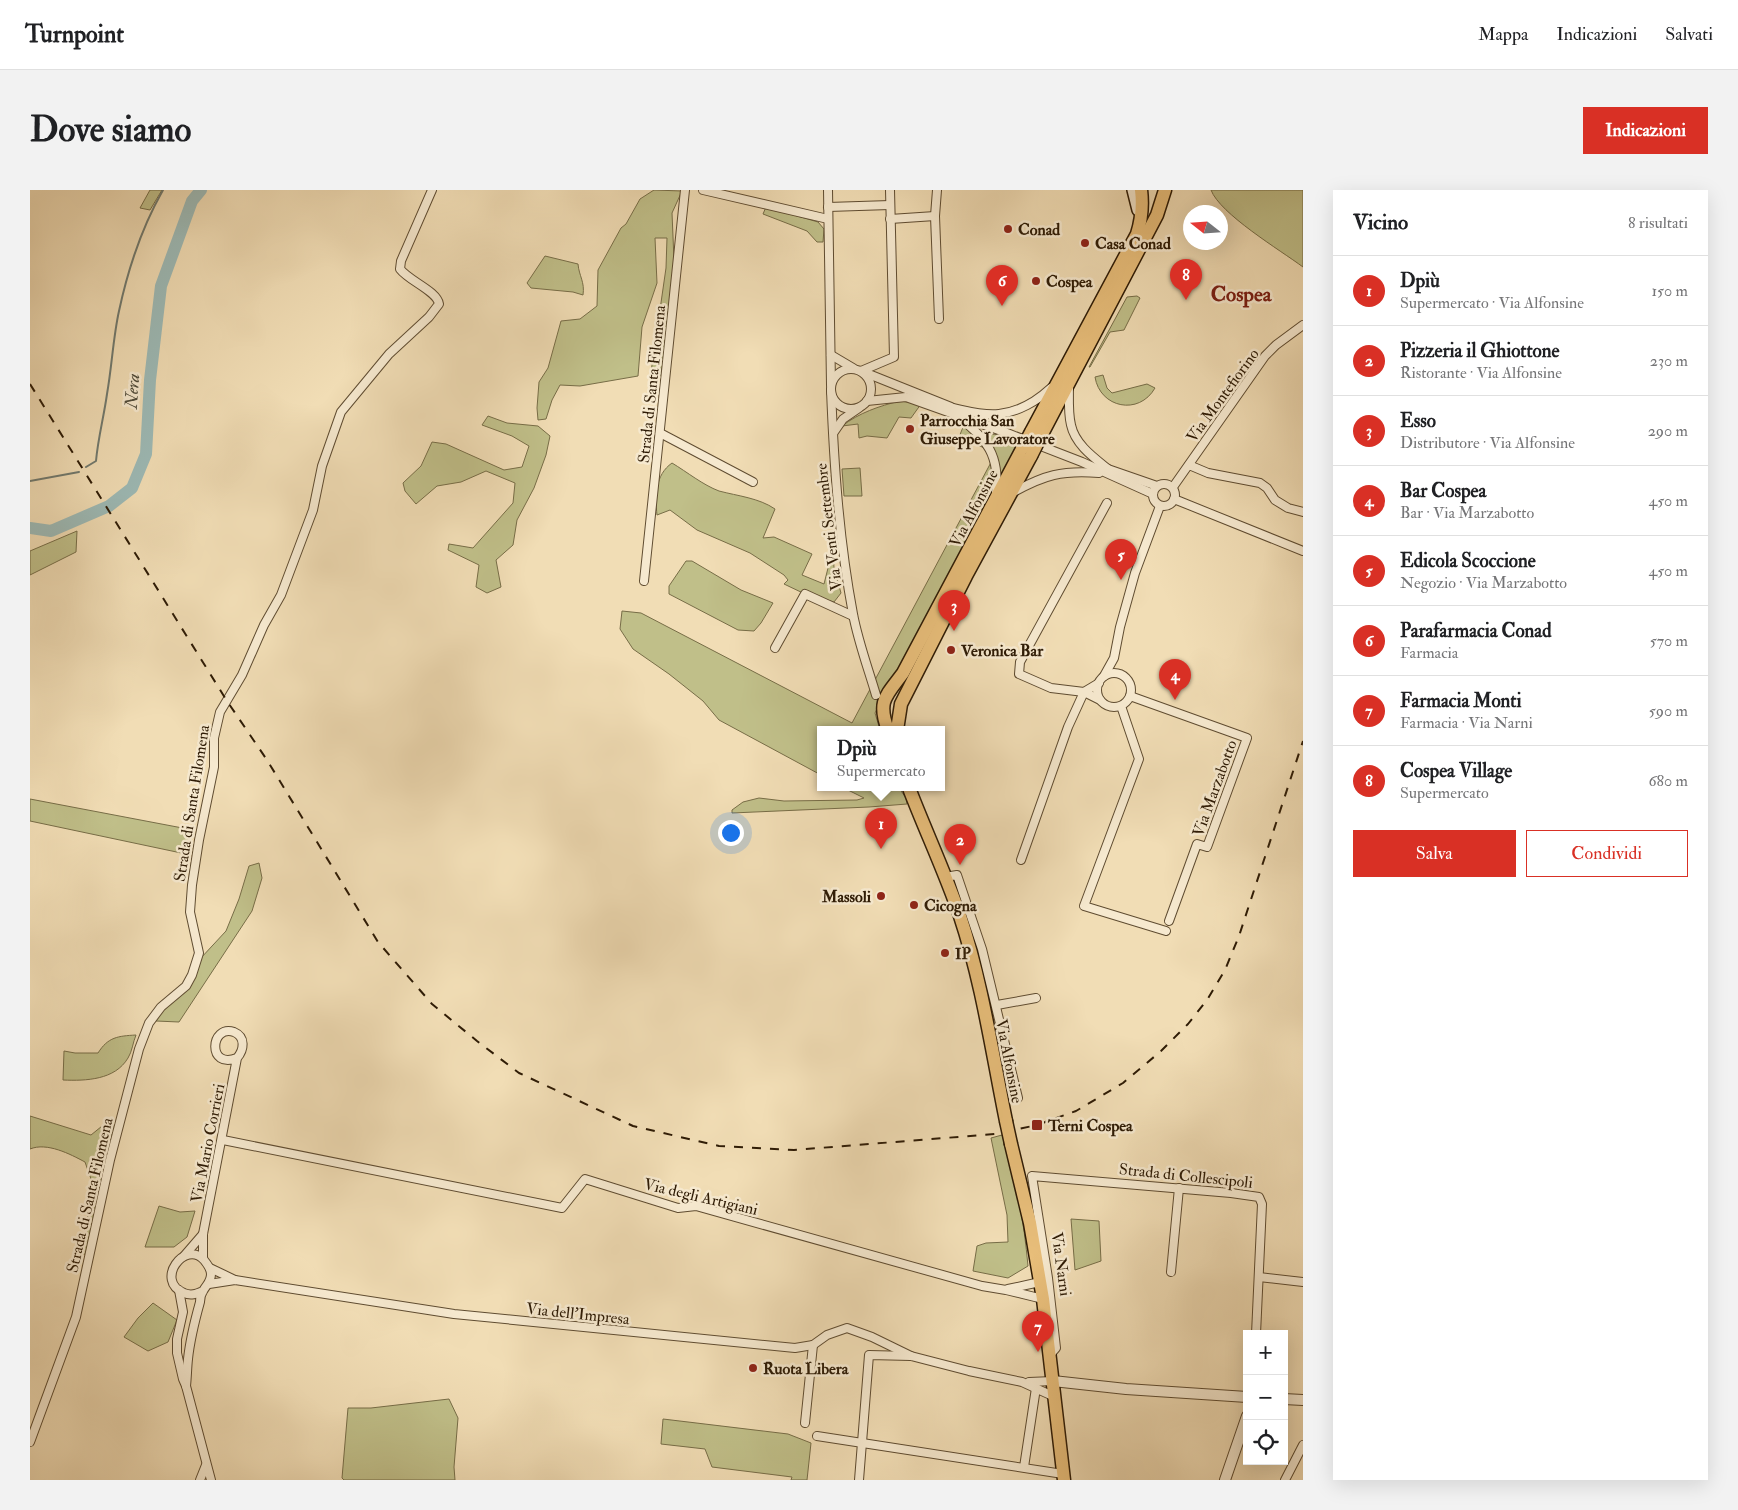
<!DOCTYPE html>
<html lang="it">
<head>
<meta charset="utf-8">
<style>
  :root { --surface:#fff; --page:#f2f2f2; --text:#202124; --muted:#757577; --line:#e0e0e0; --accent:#d93025 }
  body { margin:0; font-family:"IM FELL Double Pica",serif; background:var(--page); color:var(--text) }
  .controls { position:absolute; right:15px; bottom:15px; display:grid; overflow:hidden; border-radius:0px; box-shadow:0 5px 20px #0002 }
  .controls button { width:45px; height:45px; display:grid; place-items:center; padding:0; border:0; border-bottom:1px solid var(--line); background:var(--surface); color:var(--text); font:25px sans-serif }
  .compass { position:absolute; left:1153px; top:15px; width:45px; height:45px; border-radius:50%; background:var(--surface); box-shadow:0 5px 20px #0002; rotate:287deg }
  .you { position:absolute; left:700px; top:642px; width:18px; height:18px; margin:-12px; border:4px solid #fff; border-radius:50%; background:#1a73e8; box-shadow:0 0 0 8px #1a73e833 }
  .badge { display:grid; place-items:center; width:32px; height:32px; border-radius:50%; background:var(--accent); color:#fff; font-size:16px; font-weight:700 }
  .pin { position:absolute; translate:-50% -41px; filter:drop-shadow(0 1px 2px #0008) }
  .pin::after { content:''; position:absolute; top:26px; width:18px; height:15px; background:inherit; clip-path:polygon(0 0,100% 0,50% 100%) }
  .popup { position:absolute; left:787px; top:536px; width:128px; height:65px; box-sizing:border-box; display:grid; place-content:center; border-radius:0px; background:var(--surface); filter:drop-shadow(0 1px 4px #0005); font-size:16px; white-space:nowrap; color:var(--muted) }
  .popup b { font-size:19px; color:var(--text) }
  .popup::after { content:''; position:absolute; left:50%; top:100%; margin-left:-10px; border:10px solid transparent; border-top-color:var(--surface) }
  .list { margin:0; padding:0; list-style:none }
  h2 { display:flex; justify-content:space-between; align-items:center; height:65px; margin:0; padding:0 20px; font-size:21px }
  h2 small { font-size:16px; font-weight:400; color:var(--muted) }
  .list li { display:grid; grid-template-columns:32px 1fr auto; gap:15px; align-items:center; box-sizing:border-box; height:70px; padding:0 20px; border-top:1px solid var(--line) }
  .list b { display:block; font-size:19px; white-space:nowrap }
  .list p { margin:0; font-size:16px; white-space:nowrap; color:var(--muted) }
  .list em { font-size:16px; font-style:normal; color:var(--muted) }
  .actions { display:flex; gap:10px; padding:15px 20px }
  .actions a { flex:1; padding:11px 0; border:1px solid var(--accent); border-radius:0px; text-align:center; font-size:18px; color:var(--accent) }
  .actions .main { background:var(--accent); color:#fff }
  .icon { flex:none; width:28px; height:28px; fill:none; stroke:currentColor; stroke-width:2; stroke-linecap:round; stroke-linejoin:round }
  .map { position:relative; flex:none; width:1273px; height:1290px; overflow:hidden; border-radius:0px }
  header { display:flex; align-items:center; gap:30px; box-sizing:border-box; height:70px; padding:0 25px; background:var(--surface); border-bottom:1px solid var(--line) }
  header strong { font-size:24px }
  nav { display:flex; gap:28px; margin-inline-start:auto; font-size:18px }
  .intro { display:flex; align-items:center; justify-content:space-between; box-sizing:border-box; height:120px; padding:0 30px }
  h1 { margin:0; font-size:35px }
  .button { padding:12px 22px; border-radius:0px; background:var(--accent); color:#fff; font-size:18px; font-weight:700 }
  main { display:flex; gap:30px; padding:0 30px }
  aside { flex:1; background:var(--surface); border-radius:0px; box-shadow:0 5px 20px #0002 }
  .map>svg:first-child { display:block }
  .green { fill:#c0bf89; stroke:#776d47 }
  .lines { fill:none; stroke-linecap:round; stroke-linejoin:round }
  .stream { stroke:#717a6f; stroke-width:2 }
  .river { stroke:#9dbab6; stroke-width:12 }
  .minor-casing { stroke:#5f4c31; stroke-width:10 }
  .tertiary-casing { stroke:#5f4c31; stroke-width:12 }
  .secondary-casing { stroke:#2e1b05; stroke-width:14 }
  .primary-casing { stroke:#2e1b05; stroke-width:15 }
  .minor { stroke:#f6e9cf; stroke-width:8 }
  .tertiary { stroke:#f6e9cf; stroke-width:10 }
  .secondary { stroke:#f6e9cf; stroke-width:11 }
  .primary { stroke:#e8be7a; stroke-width:12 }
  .rail { stroke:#2e1b05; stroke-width:2; stroke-dasharray:9 9; stroke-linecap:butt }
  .primary-bridge-casing { stroke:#2e1b05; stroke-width:15; stroke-linecap:butt }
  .primary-bridge { stroke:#e8be7a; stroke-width:12 }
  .poi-dot { fill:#8f2418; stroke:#f6e9cf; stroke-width:2 }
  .labels { text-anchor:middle; stroke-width:5; stroke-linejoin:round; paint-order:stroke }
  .poi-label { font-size:16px; font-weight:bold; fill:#2e1b05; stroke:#f6e9cf; text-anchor:start }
  .street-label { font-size:16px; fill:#2e1b05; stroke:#f6e9cf }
  .water-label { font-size:18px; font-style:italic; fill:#4f4b3a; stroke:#f6e9cf }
  .district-label { font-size:21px; font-weight:bold; fill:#7a1f14; stroke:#f6e9cf }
</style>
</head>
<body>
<header>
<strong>Turnpoint</strong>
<nav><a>Mappa</a><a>Indicazioni</a><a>Salvati</a></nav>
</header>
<div class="intro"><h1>Dove siamo</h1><a class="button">Indicazioni</a></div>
<main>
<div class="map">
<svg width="1273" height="1290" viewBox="0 0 1273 1290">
  <rect width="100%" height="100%" fill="#f1ddb5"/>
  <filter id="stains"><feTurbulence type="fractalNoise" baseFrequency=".004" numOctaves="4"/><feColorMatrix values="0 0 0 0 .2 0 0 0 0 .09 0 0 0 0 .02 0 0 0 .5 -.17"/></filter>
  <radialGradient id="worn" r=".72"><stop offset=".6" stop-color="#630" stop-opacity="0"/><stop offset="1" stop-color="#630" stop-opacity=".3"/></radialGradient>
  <!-- green -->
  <g class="green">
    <polygon points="120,0 132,0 120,20 110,18"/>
    <polygon points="624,0 652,1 642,23 644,70 635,168 630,187 621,182 636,78 637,48 625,48 627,93 612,137 608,186 550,196 530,195 522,210 516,229 508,230 507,218 509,192 518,178 531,131 550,129 567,116 568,80 591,38 596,34 610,9"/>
    <path d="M 1181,0 L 1273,0 L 1273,77 C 1250,60 1190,24 1181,0 Z"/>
    <polygon points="736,17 788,32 794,39 793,52 787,52 777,41 733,24"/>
    <path d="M 515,66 L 548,74 C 549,86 555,92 553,105 L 543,102 L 501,98 L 497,93 Z"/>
    <polygon points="1107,106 1110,108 1094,140 1080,142 1060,177 1059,177 1097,107"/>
    <path d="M 1073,185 L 1077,198 L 1082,203 L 1117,194 L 1125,198 C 1109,226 1070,218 1065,187 Z"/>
    <path d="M 870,211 L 891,214 L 881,228 L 869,227 L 857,248 L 837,246 L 829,248 L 828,234 L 812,236 C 829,223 849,216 870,211 Z"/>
    <polygon points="458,226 477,233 508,236 520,246 516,265 504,298 487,330 483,355 466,370 471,397 457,403 446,397 449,375 418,360 419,354 443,358 483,313 485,293 456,281 431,292 407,296 386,314 375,301 373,293 391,276 402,252 416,254 474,280 492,277 499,256 482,246 452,235"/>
    <path d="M 936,230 L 955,245 C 967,242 980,248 989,255 L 927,377 L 851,510 L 845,523 L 850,540 L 791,540 L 791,585 L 689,530 L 673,511 L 639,484 L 603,459 L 590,439 L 592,421 L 611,423 L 822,533 L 966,263 L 929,247 Z"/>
    <path d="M 642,273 C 657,282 673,295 689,301 C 708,306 729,308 745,319 L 733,348 L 744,347 L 782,364 L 772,385 L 794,394 L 803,358 L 804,378 L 811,403 L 804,412 L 775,404 L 754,394 L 758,390 L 754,385 L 720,363 L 667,340 L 640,320 L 627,325 C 625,306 625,285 642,273 Z"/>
    <polygon points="830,278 832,306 814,306 812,279"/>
    <polygon points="47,341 46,362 0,385 0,361"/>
    <polygon points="656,371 662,371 711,400 743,413 731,433 724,441 708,440 639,404 639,396"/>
    <polygon points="814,598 869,598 876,608 877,614 839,617 702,623 702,620 713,612 729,608 754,611 827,610 834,608"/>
    <polygon points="0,609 163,640 156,664 0,631"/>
    <polygon points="229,673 232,688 222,721 149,832 126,831 131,820 149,801 170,769 196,741 209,709 219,676"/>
    <path d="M 106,845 C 103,852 102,862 98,868 C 85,890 56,891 33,890 L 34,861 L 45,863 L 68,863 C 78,847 88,846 106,845 Z"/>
    <path d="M 0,926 L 61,945 L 77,932 L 84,935 L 77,961 L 74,989 L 60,1066 L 51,1063 L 59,1020 L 61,989 L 55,972 C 40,964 17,952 0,959 Z"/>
    <path d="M 972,945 C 986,988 994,1031 998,1076 L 978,1088 L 943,1081 L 947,1056 L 956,1053 L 978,1052 L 977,1025 L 961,948 Z"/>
    <polygon points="129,1016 150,1022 165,1021 157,1047 144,1057 115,1057"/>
    <polygon points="1041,1029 1069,1031 1071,1071 1045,1080"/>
    <polygon points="123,1113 147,1130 138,1152 118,1161 94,1147 108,1128"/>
    <polygon points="419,1209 428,1228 424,1277 425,1290 314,1290 312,1288 318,1218 341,1218"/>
    <polygon points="633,1229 758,1244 781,1253 777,1290 761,1290 762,1287 682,1277 675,1259 631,1254"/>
  </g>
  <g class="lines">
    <!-- stream -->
    <g class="stream">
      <path d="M 56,277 L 66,271 C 68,248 74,226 77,204 C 82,176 83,148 89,121 C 98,79 112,37 133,0"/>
      <polyline points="0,291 49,282"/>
    </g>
    <!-- river -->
    <polyline class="river" points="0,338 21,341 79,316 102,298 116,264 120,190 131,96 162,11 171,0"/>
    <!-- minor casing -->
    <g class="minor-casing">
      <g id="minor">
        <polyline points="673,0 798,29"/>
        <polyline points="798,0 801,195"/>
        <polyline points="907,0 905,26 909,129"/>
        <polyline points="798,17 860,15"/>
        <polyline points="860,29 905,26"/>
        <polyline points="801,165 823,178"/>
        <circle cx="821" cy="199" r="20"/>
        <polyline points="831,181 864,167 860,0"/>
        <polyline points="831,181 921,217"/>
        <path d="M 1039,196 C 1039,208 1038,223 1041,235 C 1045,254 1063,267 1078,279"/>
        <path d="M 801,200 C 804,275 809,350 823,424 C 828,451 838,478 846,505"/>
        <polyline points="837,211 876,207 977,243 1052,272 1123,304"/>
        <path d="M 923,218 C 937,221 954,226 969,224 C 988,222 1007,211 1021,198"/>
        <path d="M 928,227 C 957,248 970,266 966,303"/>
        <polyline points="804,242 813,229 829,218"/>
        <polyline points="630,243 723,292"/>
        <polyline points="1159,275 1178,283 1230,293 1237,298 1245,310 1258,318 1273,322"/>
        <polyline points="1075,278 1127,296"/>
        <circle cx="1134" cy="305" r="11"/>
        <polyline points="1143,297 1235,166 1246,155 1273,135"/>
        <path d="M 982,303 C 1014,285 1032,280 1069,283"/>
        <polyline points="1144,309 1273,361"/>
        <polyline points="614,391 655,0"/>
        <polyline points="745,458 775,404 823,426"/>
        <circle cx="1084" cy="500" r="17"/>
        <polyline points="1074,486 1084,468 1090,437 1105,383 1130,316"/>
        <polyline points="1100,506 1217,548 1177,657 1167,654 1139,731"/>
        <polyline points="1070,510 1054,502 1021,498 989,484 990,472 1077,313"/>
        <polyline points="1091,516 1109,569 1054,716 1136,741"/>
        <polyline points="991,670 1038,537 1054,502 1069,493"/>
        <polyline points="915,687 927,685 952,759 988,908"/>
        <polyline points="967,815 1006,808"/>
        <polyline points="193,950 532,1018 555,989 648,1018 666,1016 952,1096 976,1100 1013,1109"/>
        <polyline points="154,1066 173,1044"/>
        <path d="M 173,1068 L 173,1044 L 207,868 C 214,860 216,847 204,842 C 180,834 177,880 207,868"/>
        <polyline points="180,1078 205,1090"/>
        <polyline points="1141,1082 1149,998"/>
        <polyline points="1229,1087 1273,1092"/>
        <polyline points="179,1094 205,1090 424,1124 765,1158 783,1155 797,1145 817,1138 842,1147 881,1166"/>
        <polyline points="978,1099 1010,1092"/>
        <polyline points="149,1100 153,1122 147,1149 147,1163 153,1189 156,1196 181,1290"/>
        <polyline points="1020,1165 1026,1158 1018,1088 1002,986 1201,1003 1229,1007 1232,1014 1226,1144"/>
        <polyline points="999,1192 1023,1191"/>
        <path d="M 156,1196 C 157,1187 157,1178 158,1169 C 160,1150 165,1130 170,1112 C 170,1108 171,1104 173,1101 C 177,1094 181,1092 181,1084 C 181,1079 178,1075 174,1070 C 155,1049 124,1091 154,1103 C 161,1106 166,1104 173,1101"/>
        <polyline points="775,1233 783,1155"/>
        <polyline points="787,1246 1033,1284"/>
        <path d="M 0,1252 L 46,1127 L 80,970 L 109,859 L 119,833 L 131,817 L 156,796 L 162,785 L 169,763 L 160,722 L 162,695 L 169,650 L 184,577 L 184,548 L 190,522 L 212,485 L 234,435 L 251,405 L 283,320 L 292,276 L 311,222 L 359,164 L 399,127 L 409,114 C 407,101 379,91 370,79 L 371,71 L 402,0"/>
        <polyline points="994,1277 1006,1198"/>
        <polyline points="170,1290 176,1275"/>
        <polyline points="829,1290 839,1165 881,1166 939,1181 992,1192 1025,1207"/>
        <polyline points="1255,1290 1273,1255"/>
      </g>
    </g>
    <!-- tertiary casing -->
    <g class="tertiary-casing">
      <g id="tertiary">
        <polyline points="1023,1191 1096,1199 1217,1207"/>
        <polyline points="1254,1209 1273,1210"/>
        <polyline points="1195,1290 1217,1226"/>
      </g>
    </g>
    <!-- secondary casing -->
    <g class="secondary-casing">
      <polyline id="secondary" points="1103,0 1108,20"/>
    </g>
    <!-- primary casing -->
    <g class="primary-casing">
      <g id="primary">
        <path d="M 1001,242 L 1107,44 C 1112,28 1113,16 1111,0"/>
        <polyline points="1011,246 1127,25 1135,0"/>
        <path d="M 858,540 C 847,511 856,506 873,483 L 992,259"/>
        <polyline points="867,540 871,514 936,386 1001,266"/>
        <path d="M 879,598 C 895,640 915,682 930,726 C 952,792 962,862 976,931"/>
        <polyline points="981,954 1000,1033 1013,1109 1034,1290"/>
      </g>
    </g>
    <!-- minor -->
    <use href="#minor" class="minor"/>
    <!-- tertiary -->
    <use href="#tertiary" class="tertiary"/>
    <!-- secondary -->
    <use href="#secondary" class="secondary"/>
    <!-- primary -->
    <use href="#primary" class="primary"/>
    <!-- rail -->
    <polyline class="rail" points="0,194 197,511 237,570 348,752 402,814 447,851 489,883 603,936 689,956 764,960 965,944 1007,935 1046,921 1093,893 1131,861 1158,834 1177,810 1195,780 1209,746 1273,551"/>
    <!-- primary-bridge casing -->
    <g class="primary-bridge-casing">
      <g id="primary-bridge">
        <polyline points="992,259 1001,242"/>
        <polyline points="1001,266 1011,246"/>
        <polyline points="976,931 981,954"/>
      </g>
    </g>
    <!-- primary-bridge -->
    <use href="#primary-bridge" class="primary-bridge"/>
  </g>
  <!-- markers -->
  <g class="poi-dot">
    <circle cx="978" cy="39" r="5"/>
    <circle cx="1055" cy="53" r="5"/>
    <circle cx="1006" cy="91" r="5"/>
    <circle cx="880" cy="239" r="5"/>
    <circle cx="921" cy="460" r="5"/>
    <circle cx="851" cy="706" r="5"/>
    <circle cx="884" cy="715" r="5"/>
    <circle cx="915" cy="763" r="5"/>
    <rect x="1001" y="929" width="12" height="12" rx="2.5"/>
    <circle cx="723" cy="1178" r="5"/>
  </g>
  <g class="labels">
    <!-- poi labels -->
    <g class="poi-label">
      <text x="988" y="45">Conad</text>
      <text x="1065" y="59">Casa Conad</text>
      <text x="1016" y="97">Cospea</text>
      <text x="890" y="236">Parrocchia San<tspan x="890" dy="18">Giuseppe Lavoratore</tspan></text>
      <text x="931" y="466">Veronica Bar</text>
      <text x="841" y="712" text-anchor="end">Massoli</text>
      <text x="894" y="721">Cicogna</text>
      <text x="925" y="769">IP</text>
      <text x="1018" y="941">Terni Cospea</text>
      <text x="733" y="1184">Ruota Libera</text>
    </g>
    <!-- street labels -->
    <g class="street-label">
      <text transform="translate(621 194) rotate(-84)" y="6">Strada di Santa Filomena</text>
      <text transform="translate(1192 205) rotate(-54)" y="6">Via Montefiorino</text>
      <text transform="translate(943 318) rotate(-62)" y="6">Via Alfonsine</text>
      <text transform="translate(798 337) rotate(-97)" y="6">Via Venti Settembre</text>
      <text transform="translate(1184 598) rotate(-70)" y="6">Via Marzabotto</text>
      <text transform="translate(161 613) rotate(-81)" y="6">Strada di Santa Filomena</text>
      <text transform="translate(980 871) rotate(79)" y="6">Via Alfonsine</text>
      <text transform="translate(177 953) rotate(-79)" y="6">Via Mario Corrieri</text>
      <text transform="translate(1156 985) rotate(6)" y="6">Strada di Collescipoli</text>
      <text transform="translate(59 1005) rotate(-77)" y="6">Strada di Santa Filomena</text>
      <text transform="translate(671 1006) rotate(13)" y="6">Via degli Artigiani</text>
      <text transform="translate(1032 1074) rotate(82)" y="6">Via Narni</text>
      <text transform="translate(548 1123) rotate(6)" y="6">Via dell'Impresa</text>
    </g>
    <!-- water labels -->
    <g class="water-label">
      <text transform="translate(102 201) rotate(-86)" y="6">Nera</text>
    </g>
    <!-- district labels -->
    <g class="district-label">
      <text x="1211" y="111">Cospea</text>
    </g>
  </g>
  <rect width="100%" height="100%" filter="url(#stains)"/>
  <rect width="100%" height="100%" fill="url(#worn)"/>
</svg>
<div class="controls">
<button>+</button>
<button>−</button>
<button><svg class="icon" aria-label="locate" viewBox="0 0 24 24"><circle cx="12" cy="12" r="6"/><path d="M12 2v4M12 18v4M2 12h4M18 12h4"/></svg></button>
</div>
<svg class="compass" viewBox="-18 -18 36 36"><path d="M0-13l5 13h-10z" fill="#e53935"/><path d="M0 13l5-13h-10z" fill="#757577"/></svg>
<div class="you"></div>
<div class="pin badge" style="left:851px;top:659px">1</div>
<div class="popup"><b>Dpiù</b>Supermercato</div>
<div class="pin badge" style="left:930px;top:675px">2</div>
<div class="pin badge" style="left:924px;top:441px">3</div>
<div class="pin badge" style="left:1145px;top:510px">4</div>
<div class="pin badge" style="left:1091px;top:390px">5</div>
<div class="pin badge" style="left:972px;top:116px">6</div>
<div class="pin badge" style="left:1008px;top:1162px">7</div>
<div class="pin badge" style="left:1156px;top:110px">8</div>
</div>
<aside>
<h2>Vicino<small>8 risultati</small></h2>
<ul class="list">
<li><span class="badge">1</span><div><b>Dpiù</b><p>Supermercato · Via Alfonsine</p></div><em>150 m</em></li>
<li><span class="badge">2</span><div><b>Pizzeria il Ghiottone</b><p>Ristorante · Via Alfonsine</p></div><em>230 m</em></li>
<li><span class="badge">3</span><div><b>Esso</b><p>Distributore · Via Alfonsine</p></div><em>290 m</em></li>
<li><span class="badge">4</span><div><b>Bar Cospea</b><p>Bar · Via Marzabotto</p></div><em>450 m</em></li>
<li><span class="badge">5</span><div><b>Edicola Scoccione</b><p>Negozio · Via Marzabotto</p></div><em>450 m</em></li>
<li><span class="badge">6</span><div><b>Parafarmacia Conad</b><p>Farmacia</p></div><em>570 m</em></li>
<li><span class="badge">7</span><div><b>Farmacia Monti</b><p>Farmacia · Via Narni</p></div><em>590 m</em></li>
<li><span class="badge">8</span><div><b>Cospea Village</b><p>Supermercato</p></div><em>680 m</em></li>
</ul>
<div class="actions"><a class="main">Salva</a><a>Condividi</a></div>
</aside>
</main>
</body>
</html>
